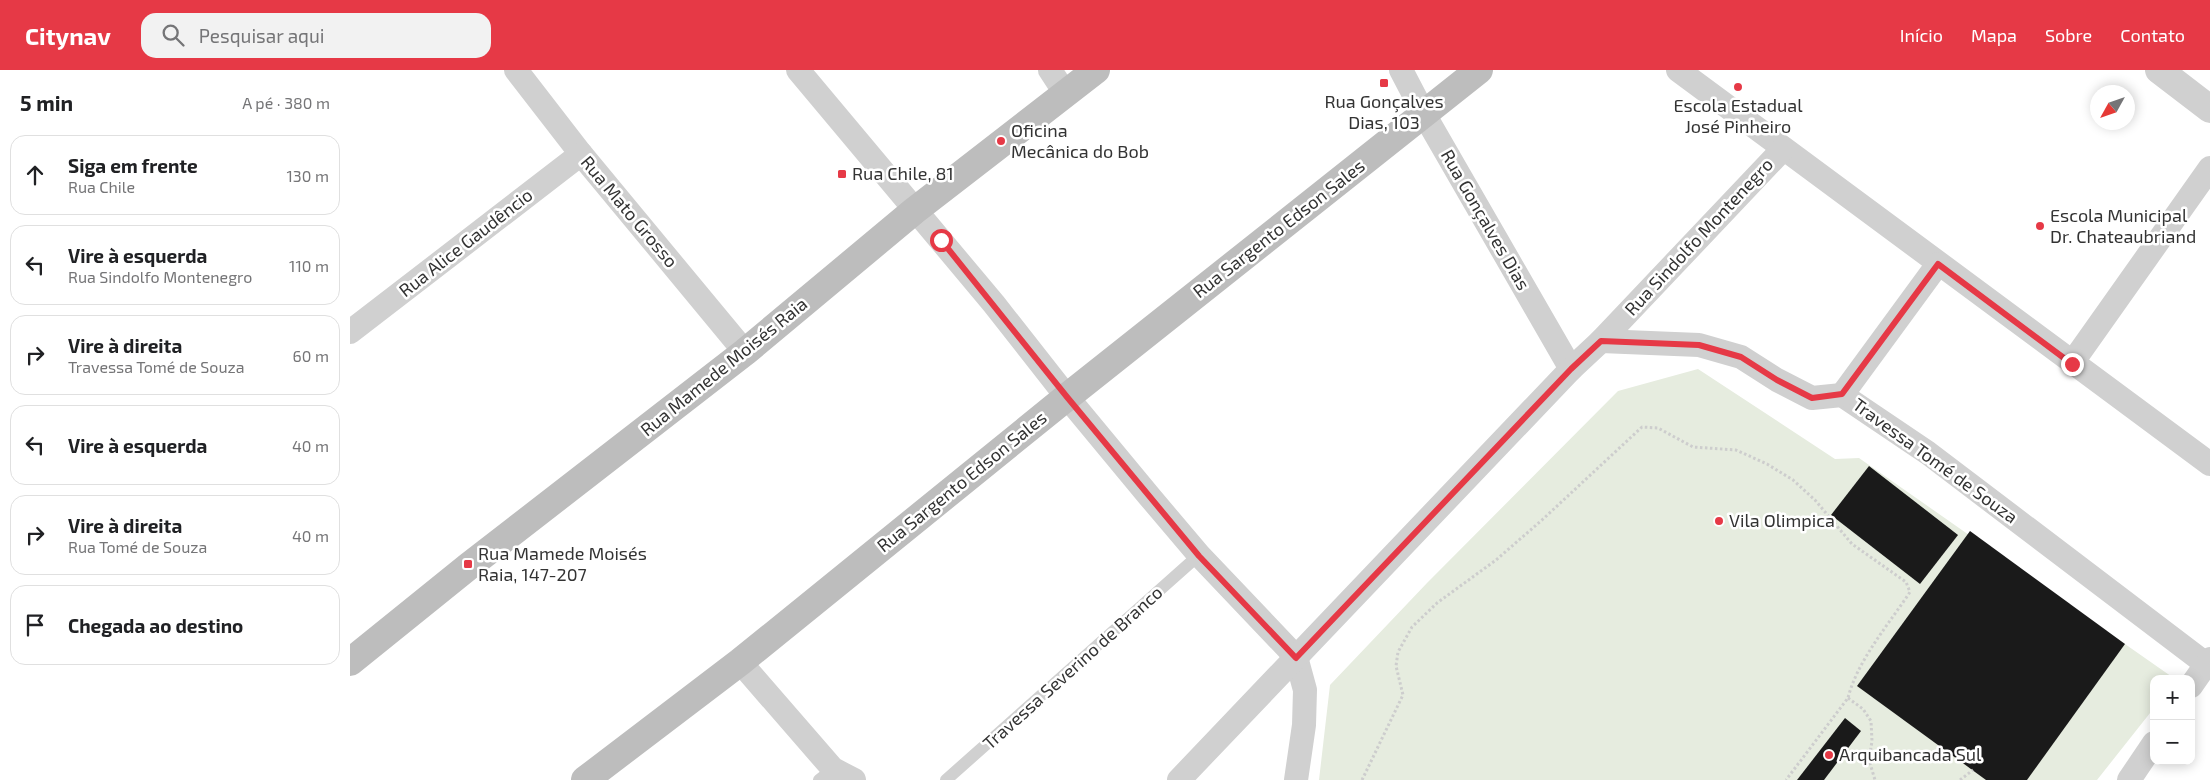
<!DOCTYPE html>
<html lang="pt">
<head>
<meta charset="utf-8">
<style>
  :root { --surface:#fff; --page:#f2f2f2; --text:#202124; --muted:#757577; --line:#e0e0e0; --accent:#e63946 }
  body { margin:0; font-family:"Exo 2",sans-serif; background:var(--page); color:var(--text) }
  .controls { position:absolute; right:15px; bottom:15px; display:grid; overflow:hidden; border-radius:10px; box-shadow:0 2px 12px #0003 }
  .controls button { width:45px; height:45px; display:grid; place-items:center; padding:0; border:0; border-bottom:1px solid var(--line); background:var(--surface); color:var(--text); font:25px sans-serif }
  .compass { position:absolute; left:1740px; top:15px; width:45px; height:45px; border-radius:50%; background:var(--surface); box-shadow:0 2px 12px #0003; rotate:230deg }
  .stop { position:absolute; width:15px; height:15px; margin:-11px; border:4px solid #e63946; border-radius:50%; background:#fff }
  .stop.end { background:#e63946; border-color:#fff; box-shadow:0 1px 5px #0008 }
  .list { margin:0; padding:0; list-style:none }
  h2 { display:flex; justify-content:space-between; align-items:center; height:65px; margin:0; padding:0 20px; font-size:21px }
  h2 small { font-size:16px; font-weight:400; color:var(--muted) }
  .list li { display:grid; grid-template-columns:32px 1fr auto; gap:15px; align-items:center; box-sizing:border-box; height:80px; margin:0 10px 10px; padding:0 10px; border:1px solid var(--line); border-radius:15px }
  .list b { display:block; font-size:19px; white-space:nowrap }
  .list p { margin:0; font-size:16px; white-space:nowrap; color:var(--muted) }
  .list em { font-size:16px; font-style:normal; color:var(--muted) }
  .icon { flex:none; width:28px; height:28px; fill:none; stroke:currentColor; stroke-width:2; stroke-linecap:round; stroke-linejoin:round }
  .map { position:relative; flex:none; width:1860px; height:710px; overflow:hidden }
  header { display:flex; align-items:center; gap:30px; box-sizing:border-box; height:70px; padding:0 25px; background:var(--accent); color:#fff }
  header strong { font-size:24px }
  nav { display:flex; gap:28px; margin-inline-start:auto; font-size:18px }
  .search { width:350px; height:45px; background:var(--page); display:flex; align-items:center; gap:12px; box-sizing:border-box; padding:0 18px; border-radius:15px; color:var(--muted); font-size:19px }
  main { display:flex }
  aside { flex:1; background:var(--surface) }
  .map>svg:first-child { display:block }
  .green { fill:#e6ecdf }
  .building { fill:#1a1a1a }
  .lines { fill:none; stroke-linecap:round; stroke-linejoin:round }
  .path { stroke:#cdcdcd; stroke-width:3; stroke-dasharray:2.5 2.5; stroke-linecap:butt }
  .service { stroke:#d0d0d0; stroke-width:12 }
  .minor { stroke:#d0d0d0; stroke-width:24 }
  .tertiary { stroke:#d0d0d0; stroke-width:28 }
  .secondary { stroke:#bdbdbd; stroke-width:28 }
  .route { stroke:#e63946; stroke-width:6 }
  .poi-dot { fill:#e63946; stroke:#fff; stroke-width:2 }
  .labels { text-anchor:middle; stroke-width:5; stroke-linejoin:round; paint-order:stroke }
  .poi-label { font-size:18px; fill:#333; stroke:#fff; text-anchor:start }
  .street-label { font-size:18px; fill:#333; stroke:#fff }
</style>
</head>
<body>
<header>
<strong>Citynav</strong>
<div class="search"><svg class="icon" aria-label="search" viewBox="0 0 24 24"><circle cx="10" cy="10" r="6"/><path d="M15 15l6 6"/></svg>Pesquisar aqui</div>
<nav><a>Início</a><a>Mapa</a><a>Sobre</a><a>Contato</a></nav>
</header>
<main>
<aside>
<h2>5 min<small>A pé · 380 m</small></h2>
<ul class="list">
<li><svg class="icon" aria-label="ahead" viewBox="0 0 24 24"><path d="M12 20V5M6 11l6-6 6 6"/></svg><div><b>Siga em frente</b><p>Rua Chile</p></div><em>130 m</em></li>
<li><svg class="icon" aria-label="left" viewBox="0 0 24 24"><path d="M17 20v-9H6M10 6l-5 5 5 5"/></svg><div><b>Vire à esquerda</b><p>Rua Sindolfo Montenegro</p></div><em>110 m</em></li>
<li><svg class="icon" aria-label="right" viewBox="0 0 24 24"><path d="M7 20v-9h11M14 6l5 5-5 5"/></svg><div><b>Vire à direita</b><p>Travessa Tomé de Souza</p></div><em>60 m</em></li>
<li><svg class="icon" aria-label="left" viewBox="0 0 24 24"><path d="M17 20v-9H6M10 6l-5 5 5 5"/></svg><div><b>Vire à esquerda</b></div><em>40 m</em></li>
<li><svg class="icon" aria-label="right" viewBox="0 0 24 24"><path d="M7 20v-9h11M14 6l5 5-5 5"/></svg><div><b>Vire à direita</b><p>Rua Tomé de Souza</p></div><em>40 m</em></li>
<li><svg class="icon" aria-label="arrive" viewBox="0 0 24 24"><path d="M6 21V4h12l-3 4 3 4H6"/></svg><div><b>Chegada ao destino</b></div></li>
</ul>
</aside>
<div class="map">
<svg width="1860" height="710" viewBox="0 0 1860 710">
  <rect width="100%" height="100%" fill="#fff"/>
  <!-- green -->
  <polygon class="green" points="1348,299 1485,389 1509,388 1825,609 1804,609 1804,638 1747,710 969,710 980,615 1077,513 1268,321"/>
  <!-- building -->
  <g class="building">
    <polygon points="1519,396 1608,465 1570,514 1481,445"/>
    <polygon points="1620,461 1775,574 1677,710 1636,710 1507,616"/>
    <polygon points="1495,648 1511,661 1474,710 1447,710"/>
  </g>
  <g class="lines">
    <!-- path -->
    <g class="path">
      <polyline points="1498,628 1513,639 1521,651 1522,671 1519,690 1525,710"/>
      <path d="M 1012,710 L 1053,625 L 1046,596 L 1048,582 L 1062,557 L 1087,533 L 1146,490 L 1192,450 L 1292,357 L 1308,358 L 1343,377 L 1386,380 L 1417,394 L 1443,410 L 1465,430 L 1502,474 L 1556,512 L 1560,522 C 1539,554 1507,591 1498,628 L 1436,710"/>
      <polyline points="1610,710 1623,700"/>
    </g>
    <!-- service -->
    <g class="service">
      <polyline points="469,710 483,699"/>
      <polyline points="596,710 849,485"/>
    </g>
    <!-- minor -->
    <g class="minor">
      <polyline points="166,0 231,84 395,282"/>
      <polyline points="448,0 644,234 717,327 799,426 849,485 946,587 955,620 954,655 946,710"/>
      <polyline points="700,0 715,23"/>
      <polyline points="1051,0 1074,44 1221,299"/>
      <polyline points="1328,0 1860,394"/>
      <polyline points="0,262 231,84"/>
      <polyline points="1251,271 1349,275 1391,287 1427,310 1462,328 1492,325 1578,383 1856,594"/>
      <polyline points="1722,293 1860,98"/>
      <polyline points="1492,325 1588,194"/>
      <polyline points="390,592 483,699 504,710"/>
      <polyline points="1841,616 1860,589"/>
      <polyline points="829,710 1221,299 1251,271 1433,79"/>
      <polyline points="1779,710 1804,673"/>
    </g>
    <!-- tertiary -->
    <polyline class="tertiary" points="1809,0 1860,39"/>
    <!-- secondary -->
    <g class="secondary">
      <polyline points="0,592 119,496 395,282 564,141 746,0"/>
      <polyline points="235,710 390,592 717,327 1129,0"/>
    </g>
  </g>
  <g class="lines">
    <!-- route -->
    <polyline class="route" points="591,170 717,327 849,486 946,588 1221,299 1251,271 1349,275 1391,287 1427,310 1462,328 1492,324 1588,194 1722,294"/>
  </g>
  <!-- markers -->
  <g class="poi-dot">
    <rect x="1029" y="8" width="10" height="10" rx="2.5"/>
    <circle cx="1388" cy="17" r="5"/>
    <circle cx="651" cy="71" r="5"/>
    <rect x="487" y="99" width="10" height="10" rx="2.5"/>
    <circle cx="1690" cy="156" r="5"/>
    <circle cx="1369" cy="451" r="5"/>
    <rect x="113" y="489" width="10" height="10" rx="2.5"/>
    <circle cx="1479" cy="685" r="5"/>
  </g>
  <g class="labels">
    <!-- poi labels -->
    <g class="poi-label">
      <text x="1034" y="38" text-anchor="middle">Rua Gonçalves<tspan x="1034" dy="21">Dias, 103</tspan></text>
      <text x="1388" y="42" text-anchor="middle">Escola Estadual<tspan x="1388" dy="21">José Pinheiro</tspan></text>
      <text x="661" y="67">Oficina<tspan x="661" dy="21">Mecânica do Bob</tspan></text>
      <text x="502" y="110">Rua Chile, 81</text>
      <text x="1700" y="152">Escola Municipal<tspan x="1700" dy="21">Dr. Chateaubriand</tspan></text>
      <text x="1379" y="457">Vila Olimpica</text>
      <text x="128" y="490">Rua Mamede Moisés<tspan x="128" dy="21">Raia, 147-207</tspan></text>
      <text x="1489" y="691">Arquibancada Sul</text>
    </g>
    <!-- street labels -->
    <g class="street-label">
      <text transform="translate(279 142) rotate(50)" y="6">Rua Mato Grosso</text>
      <text transform="translate(1135 150) rotate(60)" y="6">Rua Gonçalves Dias</text>
      <text transform="translate(929 159) rotate(-38)" y="6">Rua Sargento Edson Sales</text>
      <text transform="translate(1349 167) rotate(-47)" y="6">Rua Sindolfo Montenegro</text>
      <text transform="translate(116 173) rotate(-38)" y="6">Rua Alice Gaudêncio</text>
      <text transform="translate(374 297) rotate(-39)" y="6">Rua Mamede Moisés Raia</text>
      <text transform="translate(1585 391) rotate(36)" y="6">Travessa Tomé de Souza</text>
      <text transform="translate(612 412) rotate(-39)" y="6">Rua Sargento Edson Sales</text>
      <text transform="translate(723 598) rotate(-42)" y="6">Travessa Severino de Branco</text>
    </g>
  </g>
</svg>
<div class="controls">
<button>+</button>
<button>−</button>
</div>
<svg class="compass" viewBox="-18 -18 36 36"><path d="M0-13l5 13h-10z" fill="#e53935"/><path d="M0 13l5-13h-10z" fill="#757577"/></svg>
<div class="stop" style="left:591px;top:170px"></div>
<div class="stop end" style="left:1722px;top:294px"></div>
</div>
</main>
</body>
</html>
